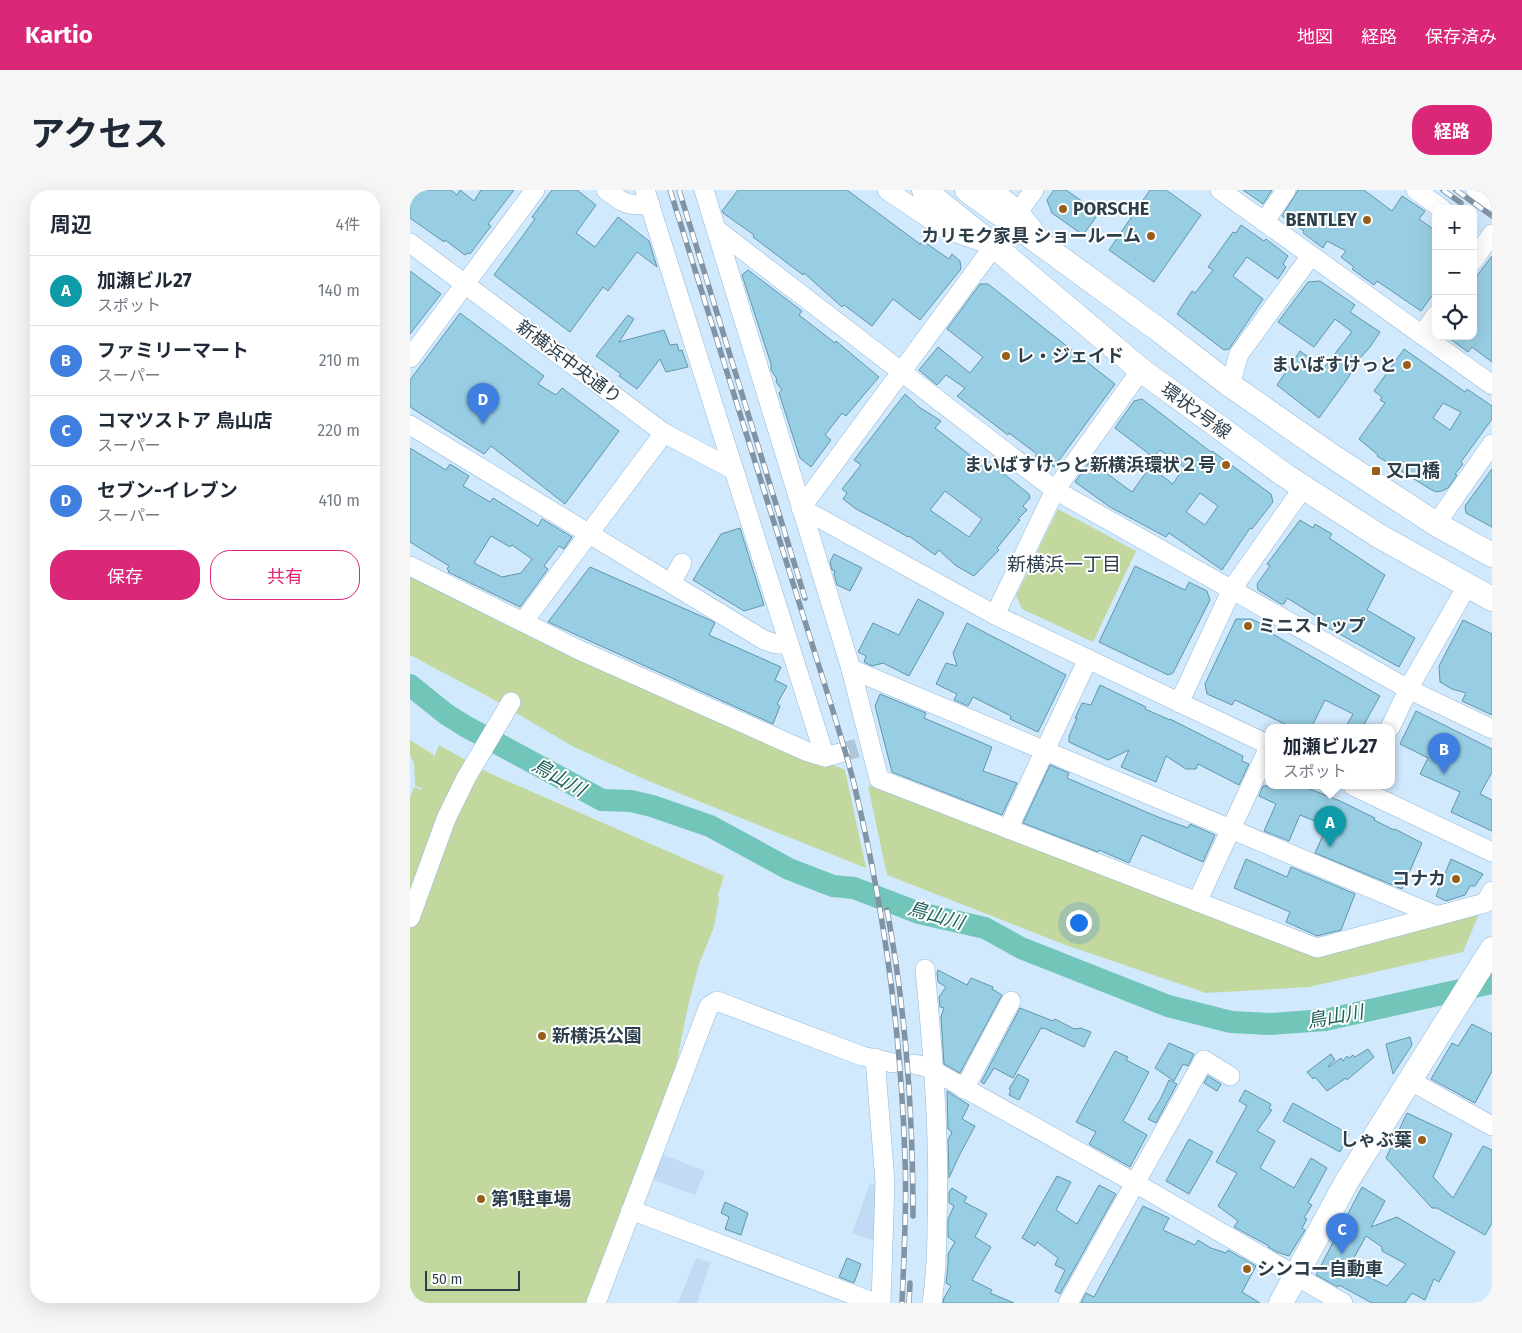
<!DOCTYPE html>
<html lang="ja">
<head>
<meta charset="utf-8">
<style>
  :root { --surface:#fff; --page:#f6f6f7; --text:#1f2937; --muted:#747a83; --line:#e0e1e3; --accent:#db2777 }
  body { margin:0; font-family:"Fira Sans","Noto Sans JP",sans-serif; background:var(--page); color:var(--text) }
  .controls { position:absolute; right:15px; top:15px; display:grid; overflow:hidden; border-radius:10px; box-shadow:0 5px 20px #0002 }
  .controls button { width:45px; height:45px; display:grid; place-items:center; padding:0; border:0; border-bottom:1px solid var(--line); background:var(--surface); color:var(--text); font:25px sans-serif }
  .scale { position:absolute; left:15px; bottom:12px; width:95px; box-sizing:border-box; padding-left:5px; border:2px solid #2e3f4c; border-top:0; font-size:14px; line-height:18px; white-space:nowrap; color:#2e3f4c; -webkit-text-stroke:4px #fff; paint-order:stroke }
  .you { position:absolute; left:668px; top:732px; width:18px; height:18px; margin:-12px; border:4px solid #fff; border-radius:50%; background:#1a73e8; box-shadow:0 0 0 8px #1a73e833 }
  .badge { display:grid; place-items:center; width:32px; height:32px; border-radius:50%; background:var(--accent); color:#fff; font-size:16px; font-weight:700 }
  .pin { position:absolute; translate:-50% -41px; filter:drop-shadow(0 1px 2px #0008) }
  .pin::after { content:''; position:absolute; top:26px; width:18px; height:15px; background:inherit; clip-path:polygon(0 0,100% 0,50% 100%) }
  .popup { position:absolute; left:855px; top:534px; width:130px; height:65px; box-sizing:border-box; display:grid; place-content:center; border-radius:10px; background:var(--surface); filter:drop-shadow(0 1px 4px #0005); font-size:16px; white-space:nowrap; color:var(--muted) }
  .popup b { font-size:19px; color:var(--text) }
  .popup::after { content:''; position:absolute; left:50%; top:100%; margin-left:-10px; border:10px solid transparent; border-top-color:var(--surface) }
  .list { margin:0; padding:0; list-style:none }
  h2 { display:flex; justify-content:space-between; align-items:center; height:65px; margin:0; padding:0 20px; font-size:21px }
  h2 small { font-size:16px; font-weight:400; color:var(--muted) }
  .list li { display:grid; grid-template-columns:32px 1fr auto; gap:15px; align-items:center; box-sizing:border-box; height:70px; padding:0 20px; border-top:1px solid var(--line) }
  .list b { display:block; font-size:19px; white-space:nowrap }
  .list p { margin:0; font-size:16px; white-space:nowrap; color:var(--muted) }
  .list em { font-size:16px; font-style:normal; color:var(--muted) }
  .actions { display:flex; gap:10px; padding:15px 20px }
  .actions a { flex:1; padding:11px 0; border:1px solid var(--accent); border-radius:20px; text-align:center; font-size:18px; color:var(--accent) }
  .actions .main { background:var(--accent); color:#fff }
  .icon { flex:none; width:28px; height:28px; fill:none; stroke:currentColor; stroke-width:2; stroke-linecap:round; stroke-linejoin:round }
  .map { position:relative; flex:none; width:1082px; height:1113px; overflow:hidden; border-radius:20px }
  header { display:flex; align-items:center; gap:30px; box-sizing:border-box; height:70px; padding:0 25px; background:var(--accent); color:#fff }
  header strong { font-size:24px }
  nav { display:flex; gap:28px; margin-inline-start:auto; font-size:18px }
  .intro { display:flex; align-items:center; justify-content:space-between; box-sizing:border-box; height:120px; padding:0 30px }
  h1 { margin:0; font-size:35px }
  .button { padding:12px 22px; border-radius:20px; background:var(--accent); color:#fff; font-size:18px; font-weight:700 }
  main { display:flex; gap:30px; padding:0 30px }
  aside { flex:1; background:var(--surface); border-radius:20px; box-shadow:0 5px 20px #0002 }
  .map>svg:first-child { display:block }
  .built { fill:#c0dbf3 }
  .green { fill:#c3d89e }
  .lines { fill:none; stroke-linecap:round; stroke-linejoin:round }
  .river { stroke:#72c5b9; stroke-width:22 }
  .building { fill:#98cee4; stroke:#6195aa; fill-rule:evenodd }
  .minor-tunnel { stroke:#b0c7da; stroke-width:19; stroke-dasharray:19 9; stroke-linecap:butt }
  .minor-casing { stroke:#92b9da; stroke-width:20 }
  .major-casing { stroke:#92b9da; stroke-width:25 }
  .minor { stroke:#fff; stroke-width:19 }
  .major { stroke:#fff; stroke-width:24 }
  .rail-casing { stroke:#8094a5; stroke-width:5.5 }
  .rail { stroke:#fff; stroke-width:4; stroke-dasharray:11; stroke-linecap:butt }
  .poi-dot { fill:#985e1c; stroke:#fff; stroke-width:2 }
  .labels { text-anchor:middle; stroke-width:4; stroke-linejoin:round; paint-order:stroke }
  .poi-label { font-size:18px; font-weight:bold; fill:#2e3f4c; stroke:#fff; text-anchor:start }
  .street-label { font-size:18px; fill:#2e3f4c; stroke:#fff }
  .neighbourhood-label { font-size:19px; fill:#2e3f4c; stroke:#fff }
  .water-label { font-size:19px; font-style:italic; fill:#1b6058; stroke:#fff }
</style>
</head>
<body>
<header>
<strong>Kartio</strong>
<nav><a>地図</a><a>経路</a><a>保存済み</a></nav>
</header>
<div class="intro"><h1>アクセス</h1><a class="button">経路</a></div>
<main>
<aside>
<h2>周辺<small>4件</small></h2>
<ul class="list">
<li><span class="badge" style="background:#0f9aa8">A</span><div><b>加瀬ビル27</b><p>スポット</p></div><em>140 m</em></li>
<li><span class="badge" style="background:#3f7fe0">B</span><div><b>ファミリーマート</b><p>スーパー</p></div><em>210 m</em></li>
<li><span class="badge" style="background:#3f7fe0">C</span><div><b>コマツストア 鳥山店</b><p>スーパー</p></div><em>220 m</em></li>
<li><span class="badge" style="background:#3f7fe0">D</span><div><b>セブン-イレブン</b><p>スーパー</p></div><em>410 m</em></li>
</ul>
<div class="actions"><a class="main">保存</a><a>共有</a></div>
</aside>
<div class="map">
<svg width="1082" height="1113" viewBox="0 0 1082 1113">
  <rect width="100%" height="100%" fill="#d1e9fd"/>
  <!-- built -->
  <g class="built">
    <polygon points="251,964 295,981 285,1005 241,989"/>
    <polygon points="460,993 468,996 467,1051 442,1044"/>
    <polygon points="286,1068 301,1072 287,1113 268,1113"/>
  </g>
  <!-- green -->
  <g class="green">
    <polygon points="648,319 726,361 683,452 612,419 606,406"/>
    <polygon points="0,385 94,434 435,580 456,678 236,590 164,557 79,507 0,465"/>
    <polygon points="0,550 24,565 23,571 29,555 79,583 314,686 308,705 309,709 304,737 289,774 278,816 267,871 266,886 179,1113 0,1113 0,608 4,597 11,600 12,598 5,596 4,573 0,565"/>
    <polygon points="458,596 476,598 909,765 1069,724 1053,762 899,797 796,803 653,754 477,685"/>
  </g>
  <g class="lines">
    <!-- river -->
    <polyline class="river" points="0,495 36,524 55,536 192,610 221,611 242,616 300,636 379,679 423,696 444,698 509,723 575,738 611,758 758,816 821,832 859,834 915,830 1082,793"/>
  </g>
  <!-- building -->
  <g class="building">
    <polygon points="0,0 41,0 47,5 50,0 64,11 71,0 104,0 78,34 81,36 60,64 58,63 55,65 35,50 34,52 0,28"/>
    <polygon points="142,0 167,0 186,15 166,43 185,57 208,27 239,51 247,77 227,62 198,101 193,97 160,142 84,85 125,29 122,27"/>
    <polygon points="328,0 437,0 510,54 513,51 539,69 542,64 550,71 551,79 510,130 483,109 462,136 434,115 432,117 394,83 393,85 343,47 344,45 313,23 312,21"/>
    <polygon points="644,0 656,0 689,23 673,45 642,23 637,10"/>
    <polygon points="740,0 756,0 791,25 744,92 699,60"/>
    <polygon points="833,0 862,0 853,14"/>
    <polygon points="888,0 954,0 982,21 992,6 1015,21 1009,29 1026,41 1026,100 1011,121 967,91 964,95 942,79 944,77 931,67 936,61 917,51 913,58 893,43 894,41 872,26"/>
    <polygon points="831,35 854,51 856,49 878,66 873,74 876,77 868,89 837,67 823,86 853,109 819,159 814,160 767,124 782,101 785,103 803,80 798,77 823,42 826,43"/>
    <polygon points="1082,66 1082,172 1062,157 1058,162 1036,146 1063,146 1063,91"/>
    <polygon points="338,80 392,121 389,125 425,153 426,151 469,187 436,226 432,223 415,245 421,250 401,277 390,268 369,203 372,200 366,192 367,189 361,180 361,174 332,85"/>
    <polygon points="0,81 31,104 0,144"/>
    <polygon points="910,91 945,115 940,122 970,142 960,157 942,177 944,178 938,188 909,228 867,195 890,161 914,178 941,143 941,141 925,129 904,157 868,132 898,92"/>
    <polygon points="570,94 578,94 705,194 644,277 625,266 627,264 599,243 598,245 547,206 555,198 536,185 527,195 509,180 528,157 560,183 573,167 537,139"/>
    <polygon points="50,123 134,186 128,194 146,205 152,198 209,241 155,314 81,256 74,264 0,217 0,190"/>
    <polygon points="218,125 224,129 209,152 254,140 260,155 267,154 269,161 272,160 278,177 256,182 250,169 227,199 209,186 211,184 186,166"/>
    <path d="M 994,159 L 1055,202 L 1057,199 L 1082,216 L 1082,229 L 1051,272 L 1053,274 L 1045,284 L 1047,285 L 1038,298 L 1032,301 L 1026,302 L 1020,299 L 967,266 L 968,265 L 949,249 L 975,213 L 970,210 L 972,207 L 964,201 ZM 1033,213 L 1051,222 L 1040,240 L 1023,228 Z"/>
    <path d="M 495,204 L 509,217 L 531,231 L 525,238 L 561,266 L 572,271 L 574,268 L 619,304 L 620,308 L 613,316 L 617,320 L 608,329 L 610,330 L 587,358 L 589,360 L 564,386 L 545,375 L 529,360 L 525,365 L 499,346 L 498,347 L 477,335 L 446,319 L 433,309 L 437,303 L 432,299 L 451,275 L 444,270 ZM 535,301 L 572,329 L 559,347 L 520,320 Z"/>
    <path d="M 732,209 L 801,262 L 802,261 L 861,304 L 863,312 L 842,339 L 840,338 L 812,380 L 759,343 L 756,347 L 700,317 L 665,292 L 680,271 L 722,302 L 740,277 L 763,294 L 774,277 L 750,260 L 743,267 L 705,238 L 724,211 ZM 790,303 L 808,316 L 795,335 L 776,322 Z"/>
    <path d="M 0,258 L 36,280 L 40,274 L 59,286 L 53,296 L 80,312 L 83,308 L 128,336 L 132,329 L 162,347 L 154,359 L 149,356 L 134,376 L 138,379 L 110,417 L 38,382 L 39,381 L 37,379 L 39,376 L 0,352 ZM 81,346 L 100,357 L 102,355 L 122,369 L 111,383 L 92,387 L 64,373 Z"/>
    <polygon points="1082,279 1082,337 1056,323 1055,316"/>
    <polygon points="890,330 903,338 905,334 922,344 919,348 975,385 957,420 1005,448 989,477 917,437 919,434 877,408 874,414 871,414 848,400 847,394 860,376 857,374"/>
    <polygon points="330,338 354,415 334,421 283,390 311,344"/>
    <polygon points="424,364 452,378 440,401 427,395 424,384 425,381 422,380 420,372"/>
    <polygon points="725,376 775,400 779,392 797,401 800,410 763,483 758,485 689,452"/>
    <polygon points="180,377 300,430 305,433 299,445 371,477 365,490 377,496 367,514 370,516 363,534 138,432"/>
    <polygon points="508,409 534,423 499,486 473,473 462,476 454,472 456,466 448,462 463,433 489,445"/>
    <polygon points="826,429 841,429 852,434 861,443 970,506 952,538 935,538 943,524 915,510 901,538 883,538 825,510 822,515 797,504 795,494"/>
    <polygon points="1053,430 1082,444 1082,525 1052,511 1056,503 1042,499 1030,492 1029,476"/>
    <polygon points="557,433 656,485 628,542 600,529 601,526 563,507 558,516 544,510 547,504 526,494 536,473 547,476 543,463"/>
    <polygon points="690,495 736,517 735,519 760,530 760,529 833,566 832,571 839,574 829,595 788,574 786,579 776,579 756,566 746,592 711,577 719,560 698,570 659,552 659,546 667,528 665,528 672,513 681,515"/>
    <polygon points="470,504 516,523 514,528 582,557 573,581 607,593 592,625 482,582 465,516"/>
    <polygon points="1006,521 1082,559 1082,582 1070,604 1082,610 1082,641 1041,622 1050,602 1010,584 1018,568 990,554"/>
    <polygon points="640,575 659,583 657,588 748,627 778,638 780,634 805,645 793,672 732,645 719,673 689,660 688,662 613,633"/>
    <polygon points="853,596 892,596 930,611 965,628 964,630 984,640 985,639 1012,653 992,699 905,663 917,636 890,625 879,651 854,641 866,614 849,606"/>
    <polygon points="836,669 877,687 881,677 945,704 931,740 907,746 903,744 876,732 880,722 824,698"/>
    <polygon points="1041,669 1073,684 1065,696 1060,696 1055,705 1036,711 1026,706"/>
    <polygon points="528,780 557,795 561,788 583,797 582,799 592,805 550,883 534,874 531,827 534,818 530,817 529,807 536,797 528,792 527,783"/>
    <polygon points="610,818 643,831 645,829 664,839 671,838 681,842 674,857 636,839 631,838 603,888 584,878 574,894 571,892"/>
    <polygon points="1062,834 1082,844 1082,881 1065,913 1021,889 1042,853 1048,856"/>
    <polygon points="1000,847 1002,855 983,884 976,854"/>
    <polygon points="759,853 784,864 778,876 773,874 764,891 745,878"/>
    <polygon points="958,859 964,867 937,890 936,888 917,901 905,887 903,889 897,882 921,864 925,870 918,876 919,877 931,868 933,871 937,866 939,868 943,865 945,867"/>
    <polygon points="705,861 718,867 716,870 739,882 713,931 737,945 720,977 679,954 686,942 666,932"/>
    <polygon points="608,884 619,890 609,910 599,905 601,900 599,899"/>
    <polygon points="798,886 811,894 807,901 794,893"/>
    <polygon points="759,890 767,894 746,933 738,929 751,908"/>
    <polygon points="835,900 861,914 859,919 862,920 847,941 865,951 850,978 884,998 901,968 917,978 898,1013 902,1015 894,1028 897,1029 892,1038 895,1040 879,1066 867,1062 858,1057 859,1056 824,1037 828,1031 808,1016 827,983 806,972 837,916 829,911"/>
    <polygon points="537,901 559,915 552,929 565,936 548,968 539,988 538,950 542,942 538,939"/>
    <polygon points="883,913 939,944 930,962 873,931"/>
    <polygon points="997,923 1042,944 1023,987 1043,1008 1073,956 1082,960 1082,1033 1075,1045 1027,1018 1022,1018 976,968"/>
    <polygon points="779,949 803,962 779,1004 756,991"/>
    <polygon points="647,986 661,992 646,1020 667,1034 689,995 706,1004 650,1104 645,1101 655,1080 645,1075 648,1068 627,1052 625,1056 612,1048"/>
    <path d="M 952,997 L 975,1011 L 961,1037 L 987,1027 L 1045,1062 L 1029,1092 L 1024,1089 L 1015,1110 L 1002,1103 L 995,1113 L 962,1113 L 929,1095 L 928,1097 L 906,1085 ZM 956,1046 L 972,1057 L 972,1061 L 996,1074 L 977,1096 L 939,1077 Z"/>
    <polygon points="542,998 557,1007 554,1012 577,1024 565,1047 581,1057 562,1090 582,1100 580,1103 604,1113 533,1113 534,1108 541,1096 536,1093 538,1074 538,1064 545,1052 538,1047 538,1029 544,1016 539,1013 539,1002"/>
    <polygon points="315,1012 338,1023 331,1045 315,1039 319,1027 311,1023"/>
    <polygon points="733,1016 759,1028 753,1040 785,1055 788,1050 801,1058 816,1063 818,1060 846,1076 832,1102 850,1113 671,1113 676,1103 684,1107"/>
    <polygon points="437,1068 451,1074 444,1093 429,1087"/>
  </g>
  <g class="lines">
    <!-- minor-tunnel -->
    <polyline class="minor-tunnel" points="430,563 447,558"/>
    <!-- minor casing -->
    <g class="minor-casing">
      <g id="minor">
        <path d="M 196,0 C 213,13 218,17 240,14"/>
        <polyline points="235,0 415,567"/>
        <polyline points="294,0 441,479 469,589 907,758 1075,713 1082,701"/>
        <polyline points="477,0 535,39 584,56 391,318 585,425 859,555"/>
        <polyline points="583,0 609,21 629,47"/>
        <polyline points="810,0 1082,195"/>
        <polyline points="1006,0 1032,19"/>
        <polyline points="1066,0 1082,11"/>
        <polyline points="609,21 624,0"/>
        <polyline points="854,32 876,0"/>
        <polyline points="306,39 645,300 998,499 1082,539"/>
        <polyline points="0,53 254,243 324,280"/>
        <polyline points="1063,71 1082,44"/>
        <polyline points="1012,145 1026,125"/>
        <polyline points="0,168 125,0"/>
        <polyline points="820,195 829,164 901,66"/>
        <polyline points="0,235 354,450 366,454 379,454"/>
        <polyline points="1026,334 1082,254"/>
        <polyline points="0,376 167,459 398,562 415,567 430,563"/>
        <polyline points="261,393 272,373"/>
        <polyline points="585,425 645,300 731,180"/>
        <polyline points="113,432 254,243"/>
        <polyline points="441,479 1027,726"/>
        <polyline points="769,513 822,399 893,298"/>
        <polyline points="980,538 1001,494 1057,396"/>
        <polyline points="943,596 1082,662"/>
        <polyline points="598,639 678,469"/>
        <polyline points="787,712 859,557"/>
        <polyline points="0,728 36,629 56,588 101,512"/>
        <path d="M 515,779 C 523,863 530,948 527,1033 C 527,1060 526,1086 522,1113"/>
        <polyline points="465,868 475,992 471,1113"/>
        <polyline points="504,874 516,877 524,881 725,993 933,1113"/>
        <polyline points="999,890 1082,936"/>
        <polyline points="554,899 601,811"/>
        <polyline points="221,1020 465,1113"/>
        <polyline points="186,1113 299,816 307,811 452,866 483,873"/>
        <polyline points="658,1113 794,870 820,886"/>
      </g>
    </g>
    <!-- major casing -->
    <g class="major-casing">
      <g id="major">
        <polyline points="514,0 584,56 731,180 873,284 969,346 1082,409"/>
        <polyline points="557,0 749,140 820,195 922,266 1026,334 1082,365"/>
        <polyline points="871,1113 937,991 1082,759"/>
      </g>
    </g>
    <!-- minor -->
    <use href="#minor" class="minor"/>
    <!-- major -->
    <use href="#major" class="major"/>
    <!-- rail casing -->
    <g class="rail-casing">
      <g id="rail">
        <path d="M 260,0 L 423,521 C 430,545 438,569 444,594 C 474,717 491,843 495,969 C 497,1017 494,1065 492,1113"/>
        <polyline points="269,0 395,408"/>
        <polyline points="1033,0 1051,13"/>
        <polyline points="1046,0 1082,26"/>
        <path d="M 477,720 C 496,821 503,923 503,1026"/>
        <polyline points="499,1113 500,1093"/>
      </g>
    </g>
    <!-- rail -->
    <use href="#rail" class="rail"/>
  </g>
  <!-- markers -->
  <g class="poi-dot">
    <circle cx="653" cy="19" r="5"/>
    <circle cx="957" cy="30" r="5"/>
    <circle cx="741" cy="46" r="5"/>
    <circle cx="596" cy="166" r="5"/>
    <circle cx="997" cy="175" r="5"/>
    <circle cx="816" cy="275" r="5"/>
    <rect x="961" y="276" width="10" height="10" rx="2.5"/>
    <circle cx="838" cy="436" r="5"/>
    <circle cx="1046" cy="689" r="5"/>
    <circle cx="132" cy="846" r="5"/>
    <circle cx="1012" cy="950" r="5"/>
    <circle cx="71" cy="1009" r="5"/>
    <circle cx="837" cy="1079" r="5"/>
  </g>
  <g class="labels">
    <!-- poi labels -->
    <g class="poi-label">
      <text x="663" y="25">PORSCHE</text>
      <text x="947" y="36" text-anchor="end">BENTLEY</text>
      <text x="731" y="52" text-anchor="end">カリモク家具 ショールーム</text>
      <text x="606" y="172">レ・ジェイド</text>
      <text x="987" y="181" text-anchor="end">まいばすけっと</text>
      <text x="806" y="281" text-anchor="end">まいばすけっと新横浜環状２号</text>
      <text x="976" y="287">又口橋</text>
      <text x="848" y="442">ミニストップ</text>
      <text x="1036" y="695" text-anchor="end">コナカ</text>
      <text x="142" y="852">新横浜公園</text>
      <text x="1002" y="956" text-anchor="end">しゃぶ葉</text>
      <text x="81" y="1015">第1駐車場</text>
      <text x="847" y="1085">シンコー自動車</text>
    </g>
    <!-- street labels -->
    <g class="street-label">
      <text transform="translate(159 172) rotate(37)" y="6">新横浜中央通り</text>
      <text transform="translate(786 221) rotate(36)" y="6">環状2号線</text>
    </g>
    <!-- neighbourhood labels -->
    <g class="neighbourhood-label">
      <text x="654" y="381">新横浜一丁目</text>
    </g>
    <!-- water labels -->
    <g class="water-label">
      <text transform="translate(149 587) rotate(29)" y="7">鳥山川</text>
      <text transform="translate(526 725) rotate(16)" y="7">鳥山川</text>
      <text transform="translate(925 826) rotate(-10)" y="7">鳥山川</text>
    </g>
  </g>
</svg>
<div class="controls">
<button>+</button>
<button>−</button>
<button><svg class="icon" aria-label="locate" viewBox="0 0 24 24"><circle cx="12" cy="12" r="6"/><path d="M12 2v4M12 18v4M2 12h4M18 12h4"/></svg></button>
</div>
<div class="scale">50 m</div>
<div class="you"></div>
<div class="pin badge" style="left:920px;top:657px;background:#0f9aa8">A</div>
<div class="popup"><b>加瀬ビル27</b>スポット</div>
<div class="pin badge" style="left:1034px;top:584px;background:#3f7fe0">B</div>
<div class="pin badge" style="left:932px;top:1064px;background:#3f7fe0">C</div>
<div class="pin badge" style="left:73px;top:234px;background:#3f7fe0">D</div>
</div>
</main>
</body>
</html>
